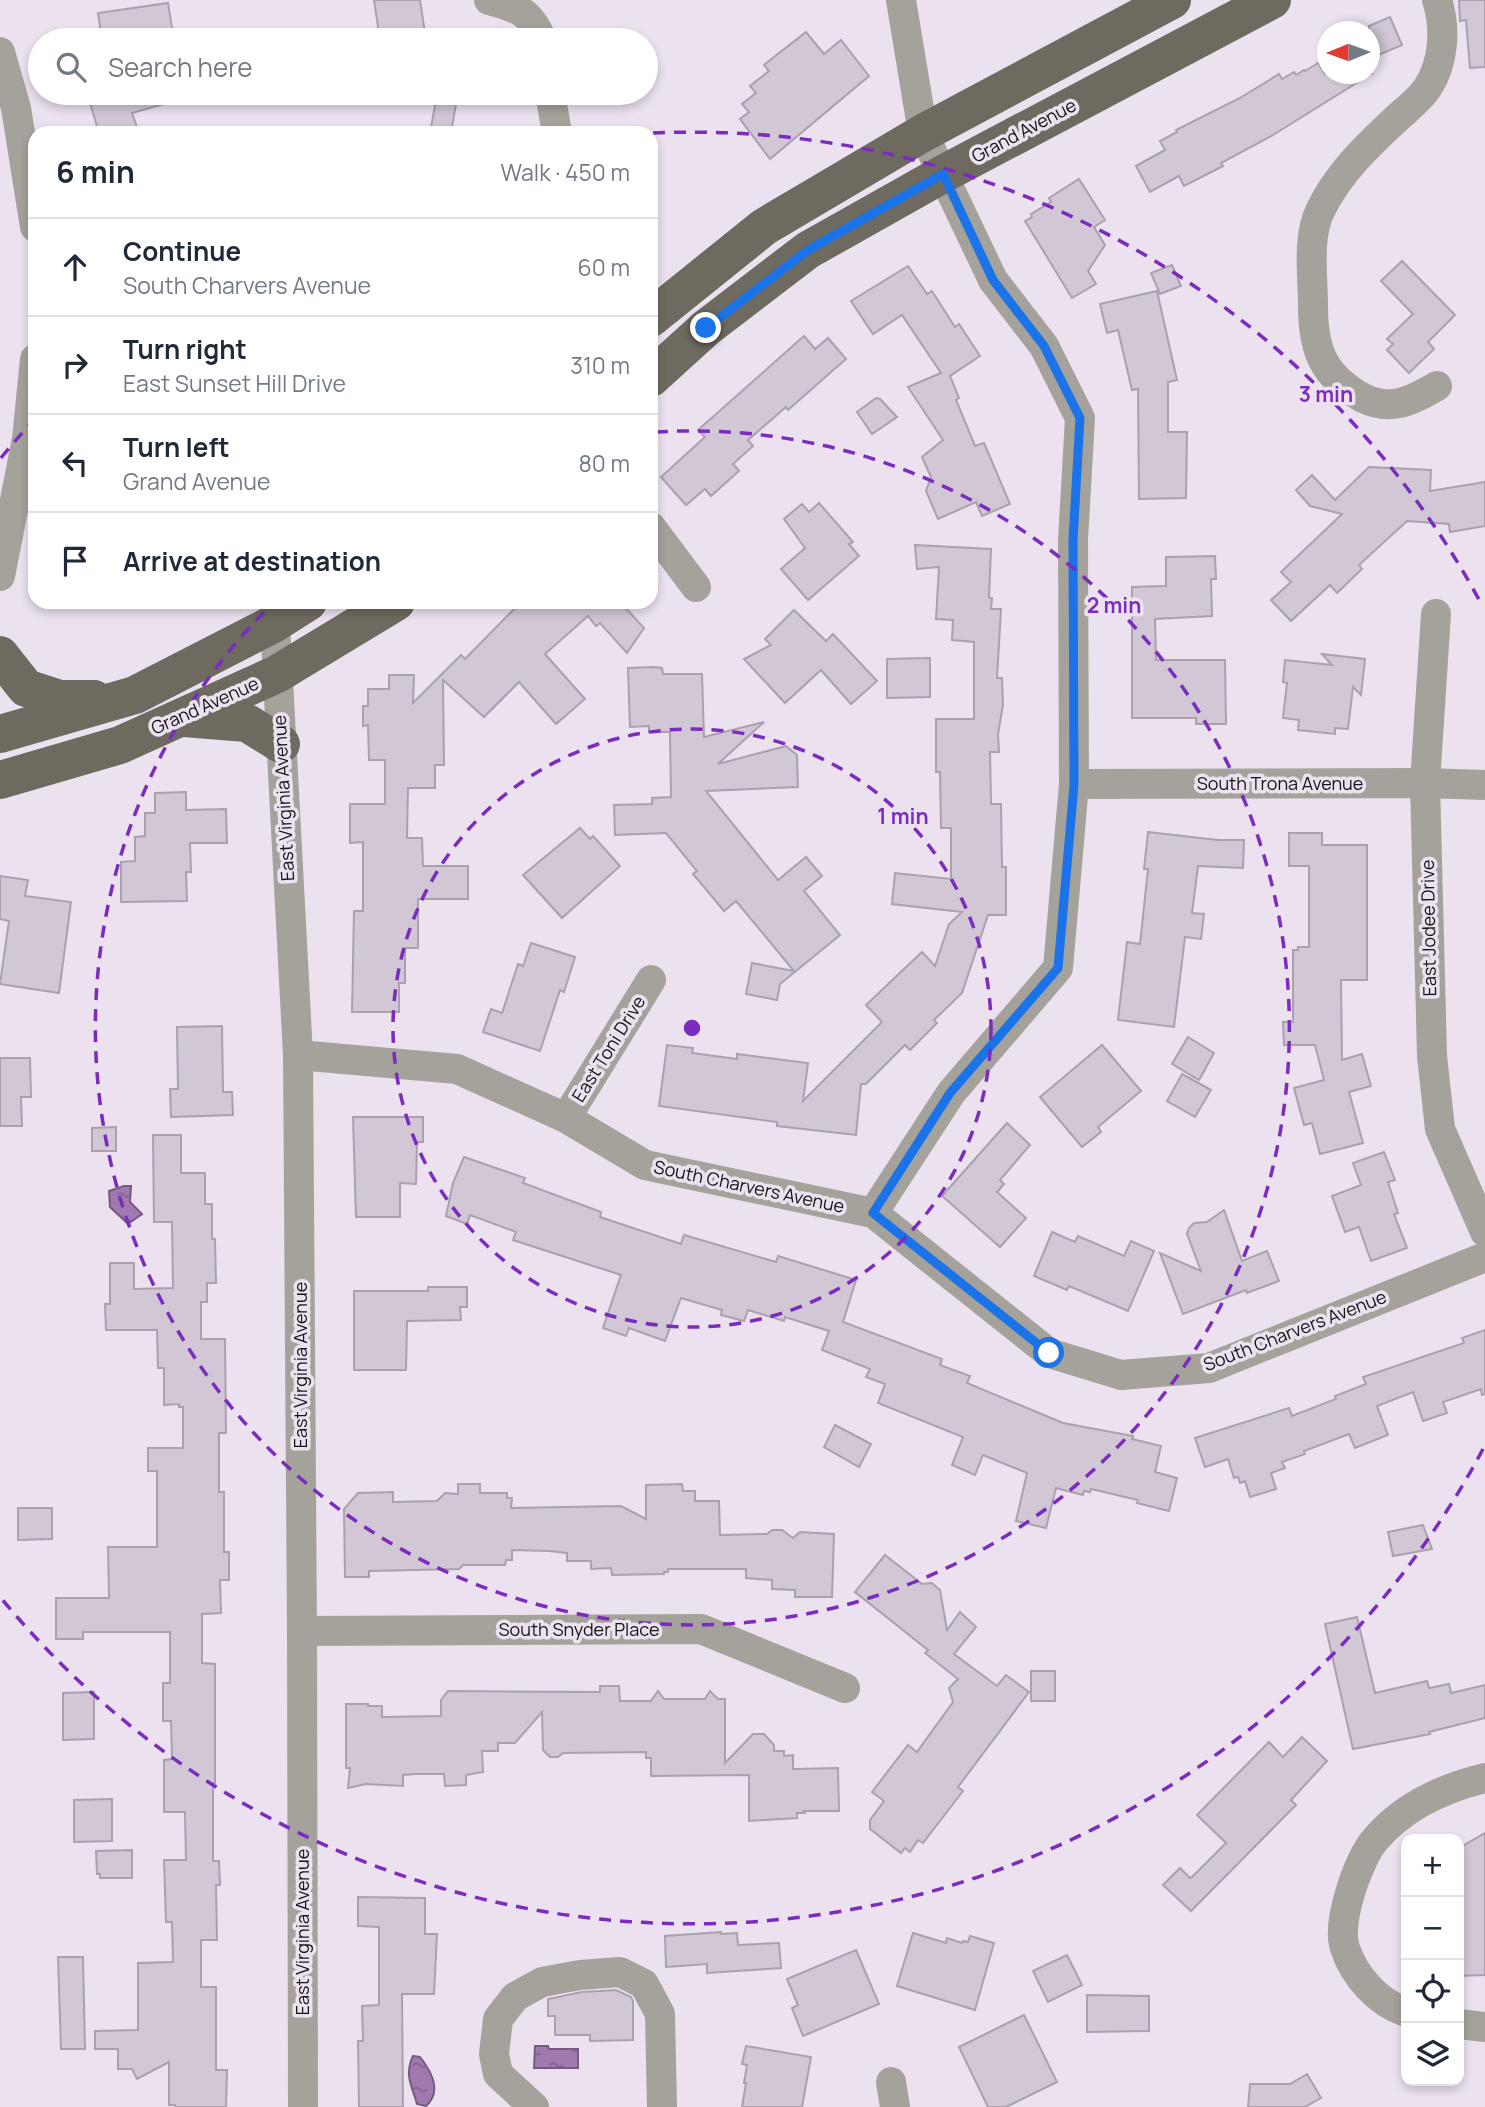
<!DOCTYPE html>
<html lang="en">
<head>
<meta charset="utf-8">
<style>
  :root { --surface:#fff; --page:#f2f2f3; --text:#1f2937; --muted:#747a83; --line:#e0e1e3 }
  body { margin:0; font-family:Manrope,sans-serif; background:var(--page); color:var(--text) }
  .controls { position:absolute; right:21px; bottom:21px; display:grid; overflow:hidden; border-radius:14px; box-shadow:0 4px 10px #0003 }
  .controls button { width:63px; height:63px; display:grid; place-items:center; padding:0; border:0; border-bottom:2px solid var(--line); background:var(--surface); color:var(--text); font:35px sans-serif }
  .compass { position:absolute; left:1317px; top:21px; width:63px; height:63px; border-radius:50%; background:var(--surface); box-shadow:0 4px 10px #0003; rotate:269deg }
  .stop { position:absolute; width:21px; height:21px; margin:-16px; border:5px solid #1a73e8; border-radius:50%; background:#fff }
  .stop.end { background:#1a73e8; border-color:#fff; box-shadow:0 2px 7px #0008 }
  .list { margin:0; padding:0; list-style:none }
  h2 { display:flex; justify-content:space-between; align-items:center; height:91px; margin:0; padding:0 28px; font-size:30px }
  h2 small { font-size:23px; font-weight:400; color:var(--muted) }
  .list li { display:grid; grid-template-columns:46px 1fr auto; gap:21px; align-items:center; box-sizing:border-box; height:98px; padding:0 28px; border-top:2px solid var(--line) }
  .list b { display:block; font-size:26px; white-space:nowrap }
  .list p { margin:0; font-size:23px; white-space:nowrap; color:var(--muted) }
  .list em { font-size:23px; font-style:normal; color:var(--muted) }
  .icon { flex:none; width:38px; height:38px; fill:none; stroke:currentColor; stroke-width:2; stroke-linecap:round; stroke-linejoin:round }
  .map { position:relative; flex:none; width:1485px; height:2107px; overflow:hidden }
  .search { position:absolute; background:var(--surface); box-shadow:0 4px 10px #0003; left:28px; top:28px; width:630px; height:77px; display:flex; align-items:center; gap:18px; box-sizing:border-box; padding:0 24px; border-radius:38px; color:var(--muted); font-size:26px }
  .panel { position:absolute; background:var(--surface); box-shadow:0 4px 10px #0003; left:28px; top:126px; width:630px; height:483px; border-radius:21px }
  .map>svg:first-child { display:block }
  .water { fill:url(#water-ripples); stroke:#775a81; stroke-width:2 }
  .building { fill:#d1c7d5; stroke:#aaa0ae; stroke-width:2 }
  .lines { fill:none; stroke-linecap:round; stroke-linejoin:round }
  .minor { stroke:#a5a29b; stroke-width:30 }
  .major { stroke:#6f6a5f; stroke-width:38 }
  .route { stroke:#1a73e8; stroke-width:9 }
  .ring { fill:none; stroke:#7b2cbf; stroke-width:3.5; stroke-dasharray:12 9 }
  .labels { text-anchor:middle; stroke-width:7; stroke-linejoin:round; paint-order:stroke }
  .street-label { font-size:18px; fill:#161317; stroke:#ebe1ef }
  .centre { fill:#7b2cbf; stroke:#ebe1ef; stroke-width:3.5 }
  .ring-label { font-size:21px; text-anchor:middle; font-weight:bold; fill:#7b2cbf; stroke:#ebe1ef; stroke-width:7; stroke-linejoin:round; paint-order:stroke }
</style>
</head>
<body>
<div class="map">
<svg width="1485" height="2107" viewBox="0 0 1485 2107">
  <defs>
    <pattern id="water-ripples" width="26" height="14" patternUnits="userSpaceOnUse" patternTransform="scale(1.75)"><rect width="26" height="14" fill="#a079af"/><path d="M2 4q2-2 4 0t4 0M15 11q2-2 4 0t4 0" fill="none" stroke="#81628d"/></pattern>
  </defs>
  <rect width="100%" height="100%" fill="#ebe1ef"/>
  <!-- water -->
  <g class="water">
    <polygon points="124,1186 131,1186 130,1202 142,1214 128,1224 110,1207 109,1191"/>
    <polygon points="535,2046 548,2046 549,2049 578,2049 578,2068 534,2068"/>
    <path d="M 413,2056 L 420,2057 C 431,2071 443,2091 426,2106 L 417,2104 C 412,2086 404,2075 413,2056 Z"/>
  </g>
  <!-- building -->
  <g class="building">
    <polygon points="374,0 420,0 426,40 380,40"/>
    <polygon points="1459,0 1485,0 1485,67 1470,68 1466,20 1460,21"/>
    <polygon points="168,3 174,40 102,40 98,13"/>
    <polygon points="1390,17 1402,45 1369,59 1369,26"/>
    <polygon points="806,32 824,54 841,40 869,76 770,159 740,119 749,112 742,104 756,93 750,86 769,71 764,65"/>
    <polygon points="1318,63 1325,74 1371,74 1273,135 1221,163 1223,166 1184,186 1179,176 1150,192 1136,166 1165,150 1160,141 1177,132 1176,130 1240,98 1279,74 1282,79 1294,72 1296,75 1304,70 1305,71"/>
    <polygon points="87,93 181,93 182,99 132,113 137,127 130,129 131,133 99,133"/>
    <polygon points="436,100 456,104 451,133 430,133"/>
    <polygon points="1079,179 1105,220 1094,227 1105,245 1088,271 1096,284 1072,298 1025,221 1032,217 1031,214 1051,202 1049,198"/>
    <polygon points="1402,261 1455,315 1428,342 1434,349 1409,373 1387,350 1393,344 1387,339 1413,314 1381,281"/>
    <polygon points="1172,265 1181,286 1160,294 1151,273"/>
    <polygon points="908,266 927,294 932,291 955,327 959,324 980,356 950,376 959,398 956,400 975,446 984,443 1010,504 982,516 976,502 938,519 926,491 931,477 922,457 943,440 908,387 941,373 902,315 873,334 851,301"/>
    <polygon points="1157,291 1177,380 1168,382 1168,432 1187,432 1186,498 1139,499 1138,389 1132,390 1118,330 1107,333 1100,304"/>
    <polygon points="804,336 815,349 828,338 846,359 788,410 786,407 748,440 753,446 733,464 739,471 711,496 705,489 686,505 661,477 705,437 698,430"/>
    <polygon points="876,398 880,399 897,417 872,434 857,412"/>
    <polygon points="1369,467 1431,470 1430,491 1485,482 1485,526 1450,532 1449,524 1407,521 1359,565 1362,569 1337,593 1330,585 1291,621 1271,600 1291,582 1281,572 1342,514 1310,506 1296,490 1312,475 1335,500"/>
    <polygon points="819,503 853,542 849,544 859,556 808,600 781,569 805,548 784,519 802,504 809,512"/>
    <polygon points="915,545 991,549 989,598 992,598 991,609 1001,609 997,678 1002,678 1003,705 998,734 999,752 990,752 991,804 1001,804 1002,867 1006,867 1006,915 988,915 962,993 934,1020 937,1023 910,1050 905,1045 866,1084 861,1084 856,1135 777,1126 777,1122 659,1106 667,1045 693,1048 692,1053 737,1059 737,1054 808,1063 803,1101 882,1022 866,1005 922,952 935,966 949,924 962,912 892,904 895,873 951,879 951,828 941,828 940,772 936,772 936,719 974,719 974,642 952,640 953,620 936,619 939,567 917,569"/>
    <polygon points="1215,556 1216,579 1211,579 1212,616 1155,619 1156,660 1225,660 1226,724 1196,724 1196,718 1132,718 1132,587 1166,586 1166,557"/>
    <polygon points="521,602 624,602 622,604 644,628 627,653 600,623 596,626 588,616 545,654 585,699 556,724 519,682 484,717 443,680 444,765 435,765 435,788 408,788 407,838 422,838 423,866 468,866 468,899 418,899 418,948 405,948 405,983 399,983 399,1012 352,1012 354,911 363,911 363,842 350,843 350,804 385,804 385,760 369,760 368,725 363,726 363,706 368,706 368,689 389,689 389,675 414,675 413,703 461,655 465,659"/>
    <polygon points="794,610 826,641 833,634 877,681 851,704 821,670 785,703 744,659 771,645 765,639"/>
    <polygon points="1322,654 1365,659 1361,695 1353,687 1348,729 1335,728 1335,734 1298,730 1299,720 1283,718 1287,683 1283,682 1285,660 1332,665"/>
    <polygon points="930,658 930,697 887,698 887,659"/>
    <polygon points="654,667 662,668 663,674 702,674 704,737 764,722 718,764 786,746 797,755 798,787 706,791 778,880 806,857 822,876 804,891 840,935 780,984 777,1000 746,994 752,963 794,971 736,901 724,911 693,874 697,871 666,833 615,835 614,805 652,804 652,798 671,797 670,732 649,732 649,726 630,727 628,668"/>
    <polygon points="186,792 186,810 226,809 227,843 190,843 191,872 186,872 187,901 121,902 121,862 135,861 135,837 145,836 145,813 155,813 155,793"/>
    <polygon points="580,828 590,839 593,836 620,866 562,918 523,875"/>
    <polygon points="1148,832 1218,840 1244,840 1243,868 1198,866 1192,913 1204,914 1201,939 1185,937 1174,1027 1118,1020 1127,942 1140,944 1148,869 1144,869"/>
    <polygon points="1289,833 1322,833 1322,845 1367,845 1367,980 1341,980 1342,1060 1362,1054 1371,1086 1349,1092 1363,1143 1320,1154 1312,1123 1304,1125 1294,1088 1324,1080 1315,1045 1284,1045 1283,1022 1293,1022 1293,950 1298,950 1298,947 1309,947 1309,866 1289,866"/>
    <polygon points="0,876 28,880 25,896 71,902 59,993 0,984 9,921 0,919"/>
    <polygon points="531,943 575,957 564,992 560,990 540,1051 483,1032 491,1009 502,1013 518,964 523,966"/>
    <polygon points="222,1026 223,1092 232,1092 233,1115 171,1117 170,1089 178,1089 177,1027"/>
    <polygon points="1188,1037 1214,1053 1199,1080 1172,1064"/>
    <polygon points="1102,1045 1141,1091 1098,1127 1101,1132 1082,1147 1040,1097"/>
    <polygon points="0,1058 30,1058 31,1097 21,1097 22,1126 0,1126"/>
    <polygon points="1182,1074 1211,1090 1195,1117 1167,1101"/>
    <polygon points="353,1117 423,1117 423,1142 417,1142 416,1184 400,1183 400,1217 356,1217"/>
    <polygon points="1007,1123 1030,1145 1000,1180 1004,1184 997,1192 1026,1218 1000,1247 942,1196"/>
    <polygon points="116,1127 116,1151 92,1151 92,1128"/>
    <polygon points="153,1135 181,1135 181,1173 205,1173 205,1204 212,1204 212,1239 215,1239 216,1283 207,1283 207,1302 201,1302 201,1339 225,1339 226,1433 219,1433 219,1492 224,1492 224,1552 229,1552 229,1580 220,1580 221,1613 202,1614 202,1663 215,1664 215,1783 213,1783 213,1861 219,1861 220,1885 216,1885 217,1940 201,1940 201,1987 216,1987 216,2070 227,2070 226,2107 175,2107 175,2105 169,2105 169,2062 137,2079 132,2069 118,2069 118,2049 95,2049 95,2031 138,2030 138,1963 173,1962 172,1922 166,1922 164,1860 186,1860 185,1812 164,1812 164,1760 172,1759 171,1721 163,1721 163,1683 170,1683 170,1632 83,1632 83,1639 56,1639 56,1598 109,1598 108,1547 157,1547 157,1471 148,1471 148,1448 183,1448 183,1407 179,1407 179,1404 164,1405 164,1368 158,1368 157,1330 106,1330 105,1304 110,1304 110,1263 134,1263 134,1289 173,1288 172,1222 154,1222"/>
    <polygon points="1384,1152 1395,1180 1388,1182 1398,1213 1394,1214 1407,1248 1371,1261 1359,1227 1345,1232 1332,1196 1361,1185 1353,1163"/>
    <polygon points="464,1157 525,1178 523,1183 601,1212 600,1217 681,1244 684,1235 776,1262 778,1256 856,1280 843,1322 942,1359 940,1365 970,1376 967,1383 1063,1423 1133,1436 1132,1439 1161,1446 1155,1472 1177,1478 1169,1511 1137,1503 1138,1500 1091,1489 1090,1492 1084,1491 1083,1495 1056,1488 1046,1528 1016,1521 1027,1473 983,1455 975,1475 952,1465 963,1437 878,1403 885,1384 866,1377 870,1369 822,1350 829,1331 785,1317 784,1321 748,1310 744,1321 721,1315 722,1310 681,1298 665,1341 629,1328 626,1336 603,1328 621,1275 513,1240 516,1232 470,1215 467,1224 446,1216 453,1183"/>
    <polygon points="1224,1210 1242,1261 1267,1251 1279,1281 1247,1293 1246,1290 1183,1314 1160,1253 1201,1271 1187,1234 1189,1228 1194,1223 1207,1222"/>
    <polygon points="1052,1232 1075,1242 1078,1236 1124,1256 1131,1241 1154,1251 1128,1311 1069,1286 1067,1290 1034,1276"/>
    <polygon points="428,1287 467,1287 467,1307 460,1307 461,1320 407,1321 406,1370 354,1370 354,1291 428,1291"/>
    <polygon points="1485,1330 1485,1394 1482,1395 1481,1389 1443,1402 1447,1413 1423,1421 1413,1392 1377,1406 1388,1435 1355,1448 1349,1434 1304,1451 1305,1454 1282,1462 1285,1468 1271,1473 1276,1489 1250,1497 1245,1481 1240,1483 1238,1477 1234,1478 1228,1459 1205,1467 1195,1438 1289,1408 1292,1416 1336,1399 1335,1396 1366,1384 1363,1377 1464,1343 1462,1338"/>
    <polygon points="835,1425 871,1444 859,1467 824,1447"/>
    <polygon points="458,1484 480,1484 480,1493 507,1493 507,1498 512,1498 511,1508 621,1506 646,1519 646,1485 682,1484 683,1491 695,1491 695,1501 719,1501 720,1535 767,1534 772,1530 782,1530 793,1538 800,1532 834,1534 832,1597 795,1597 795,1590 772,1589 772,1580 746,1578 746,1569 668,1569 668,1572 664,1572 664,1574 612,1575 611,1568 591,1569 591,1561 567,1561 567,1553 549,1551 512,1550 512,1560 506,1560 505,1565 463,1565 459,1569 369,1571 369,1577 345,1577 344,1509 358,1493 393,1492 393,1502 437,1501 445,1493 458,1494"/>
    <polygon points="18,1508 52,1508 52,1539 18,1540"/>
    <polygon points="1423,1525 1432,1549 1393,1556 1388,1532"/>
    <polygon points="885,1555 922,1584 932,1583 940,1590 947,1630 960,1612 976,1627 954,1654 997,1686 1006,1675 1029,1692 958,1787 963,1791 923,1843 918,1840 910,1852 905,1848 901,1853 870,1829 870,1820 884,1801 872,1792 908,1745 917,1752 953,1702 949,1688 958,1679 925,1653 928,1650 855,1592"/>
    <polygon points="1357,1617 1375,1693 1427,1681 1429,1688 1449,1684 1451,1693 1485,1685 1485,1718 1429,1732 1430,1734 1353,1749 1325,1624"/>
    <rect x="1031" y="1671" width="24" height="30"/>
    <polygon points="600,1686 619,1686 620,1701 651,1701 658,1691 664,1699 705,1699 710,1691 718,1699 725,1699 725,1763 753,1734 764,1734 774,1745 774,1751 784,1751 784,1756 793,1755 793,1769 838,1768 839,1811 804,1811 805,1813 797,1813 797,1818 749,1821 749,1775 651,1776 651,1758 646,1758 646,1752 563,1753 558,1757 550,1757 543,1750 542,1712 515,1743 498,1743 498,1751 482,1751 483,1772 466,1775 466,1785 445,1786 444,1774 416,1774 403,1775 403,1786 366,1784 348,1788 350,1768 346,1768 346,1704 368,1704 368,1706 382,1706 382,1717 441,1716 441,1700 448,1691 600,1692"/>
    <polygon points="94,1692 94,1739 63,1740 63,1693"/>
    <polygon points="1302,1737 1327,1761 1291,1800 1296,1805 1191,1911 1163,1885 1180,1868 1190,1878 1192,1877 1226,1843 1197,1815 1269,1742 1283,1757"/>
    <polygon points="112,1799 112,1841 74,1842 74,1800"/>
    <polygon points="1485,1833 1485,1975 1459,1976 1459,1848"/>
    <polygon points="132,1850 132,1878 100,1878 100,1874 97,1874 96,1851"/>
    <polygon points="358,1897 425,1898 425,1934 437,1934 434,1994 402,1994 403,2107 359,2107 358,2041 363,2041 362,2006 379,2005 379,1927 358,1926"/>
    <polygon points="721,1932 721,1934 737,1933 738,1945 779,1943 781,1968 707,1973 707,1964 666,1967 665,1936"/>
    <polygon points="913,1933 946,1943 947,1938 962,1943 963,1941 968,1942 970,1936 994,1943 975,2010 897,1986"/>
    <polygon points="856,1950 879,2004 803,2036 792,2008 798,2005 787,1979"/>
    <polygon points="1067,1955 1082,1985 1048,2002 1033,1971"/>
    <polygon points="58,1957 83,1957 85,2049 61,2049"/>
    <polygon points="616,1990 631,1997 633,2001 633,2040 590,2041 590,2035 555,2035 555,2016 548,2016 548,1999 582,1992"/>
    <polygon points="1087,1995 1149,1996 1149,2031 1087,2032"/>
    <polygon points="1024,2015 1057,2082 1006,2107 988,2107 959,2047"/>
    <polygon points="746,2046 811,2057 802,2107 742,2107 746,2083 744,2083 747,2065 742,2064"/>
    <polygon points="1307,2074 1321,2098 1305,2107 1248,2107 1250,2084 1290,2084"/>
  </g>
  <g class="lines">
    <!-- minor -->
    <g class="minor">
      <path d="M 489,0 C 518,8 530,11 542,40"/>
      <polyline points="0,52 16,108 35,227"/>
      <polyline points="550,93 557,133"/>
      <path d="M 1437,386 C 1413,400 1392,412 1363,398 C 1323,376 1313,350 1313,306 C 1313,277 1307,238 1320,211 C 1337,175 1365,148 1394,121 C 1404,111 1420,100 1428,87 C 1444,62 1446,28 1437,0"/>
      <polyline points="651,527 696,587"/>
      <polyline points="0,576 27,439 35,359"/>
      <polyline points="1436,614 1425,783 1432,1056 1440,1129 1485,1232"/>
      <polyline points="275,623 298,1055 302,1631 303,2107"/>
      <polyline points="1074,784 1425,783 1485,785"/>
      <polyline points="298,1055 457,1069 566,1118 645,1165 873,1213 1049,1353 1121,1375 1209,1368 1485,1257"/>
      <polyline points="566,1118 651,980"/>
      <polyline points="873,1213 951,1093 1058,968 1074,784 1073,540 1080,418 1044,346 993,280 923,133 901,0"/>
      <polyline points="302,1631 701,1629 845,1688"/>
      <path d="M 1406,2012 C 1378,2003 1354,1976 1345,1948 C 1336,1923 1358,1861 1374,1841 C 1403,1806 1443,1788 1485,1778"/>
      <polyline points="1459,2024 1485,2027"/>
      <polyline points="891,2082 895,2107"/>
      <polyline points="534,2107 498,2074 494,2054 498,2019 515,1997 542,1982 580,1975 620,1972 644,1984 660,2014 662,2107"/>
    </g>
    <!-- major -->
    <g class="major">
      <polyline points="651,318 764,227 923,133 1172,0"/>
      <polyline points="651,378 706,328 808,250 943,174 1272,0"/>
      <polyline points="0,655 26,688 60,699 94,699"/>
      <polyline points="184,718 247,723 281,744"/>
      <polyline points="0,734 135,695 275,623 308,602"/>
      <polyline points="0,780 120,745 277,674 396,602"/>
    </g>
  </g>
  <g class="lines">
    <!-- route -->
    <polyline class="route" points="706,328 808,250 943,174 993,280 1044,346 1080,418 1073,540 1074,785 1058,968 950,1093 873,1213 1049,1353"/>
  </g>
  <!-- distance rings -->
  <g class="ring">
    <circle cx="692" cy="1028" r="299"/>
    <path d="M656 432A597 597 0 1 1 274 602"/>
    <path d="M1483 1449A896 896 0 0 1 1 1598M1 458A896 896 0 0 1 31 423M653 133A896 896 0 0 1 1483 607"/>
  </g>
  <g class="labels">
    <!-- street labels -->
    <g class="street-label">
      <text transform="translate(1024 131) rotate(-28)" y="6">Grand Avenue</text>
      <text transform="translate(205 706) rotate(-24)" y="6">Grand Avenue</text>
      <text x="1280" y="790">South Trona Avenue</text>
      <text transform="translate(284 798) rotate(-93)" y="6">East Virginia Avenue</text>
      <text transform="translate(1429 928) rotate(-91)" y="6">East Jodee Drive</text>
      <text transform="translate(609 1049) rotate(-58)" y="6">East Toni Drive</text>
      <text transform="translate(749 1187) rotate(12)" y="6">South Charvers Avenue</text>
      <text transform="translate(1295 1331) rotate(-21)" y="6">South Charvers Avenue</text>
      <text transform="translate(301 1365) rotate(-90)" y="6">East Virginia Avenue</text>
      <text x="579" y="1636">South Snyder Place</text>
      <text transform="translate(303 1932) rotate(-90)" y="6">East Virginia Avenue</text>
    </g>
  </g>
  <circle cx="692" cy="1028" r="10" class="centre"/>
  <g class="ring-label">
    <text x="1326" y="402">3 min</text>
    <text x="1114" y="613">2 min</text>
    <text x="903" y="824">1 min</text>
  </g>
</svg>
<div class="controls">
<button>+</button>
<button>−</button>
<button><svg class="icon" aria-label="locate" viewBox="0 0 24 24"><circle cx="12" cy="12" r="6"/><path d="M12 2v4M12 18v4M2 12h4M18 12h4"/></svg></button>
<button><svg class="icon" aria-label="layers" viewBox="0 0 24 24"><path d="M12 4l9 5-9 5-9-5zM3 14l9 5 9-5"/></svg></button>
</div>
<svg class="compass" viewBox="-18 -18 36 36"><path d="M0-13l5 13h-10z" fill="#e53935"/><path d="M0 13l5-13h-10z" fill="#747a83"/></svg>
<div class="stop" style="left:1049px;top:1353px"></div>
<div class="stop end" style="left:706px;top:328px"></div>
<div class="search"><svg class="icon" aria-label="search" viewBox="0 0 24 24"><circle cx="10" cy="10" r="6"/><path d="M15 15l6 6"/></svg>Search here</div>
<section class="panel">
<h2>6 min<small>Walk · 450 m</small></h2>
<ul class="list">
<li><svg class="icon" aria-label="ahead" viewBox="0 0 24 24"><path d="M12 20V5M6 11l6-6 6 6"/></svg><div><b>Continue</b><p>South Charvers Avenue</p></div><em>60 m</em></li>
<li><svg class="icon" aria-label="right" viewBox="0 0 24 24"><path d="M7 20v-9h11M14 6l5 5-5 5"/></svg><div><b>Turn right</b><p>East Sunset Hill Drive</p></div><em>310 m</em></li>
<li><svg class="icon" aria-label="left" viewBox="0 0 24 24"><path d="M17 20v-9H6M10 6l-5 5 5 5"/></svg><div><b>Turn left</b><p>Grand Avenue</p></div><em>80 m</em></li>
<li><svg class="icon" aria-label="arrive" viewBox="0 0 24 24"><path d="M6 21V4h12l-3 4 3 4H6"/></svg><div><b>Arrive at destination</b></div></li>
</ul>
</section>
</div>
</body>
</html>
